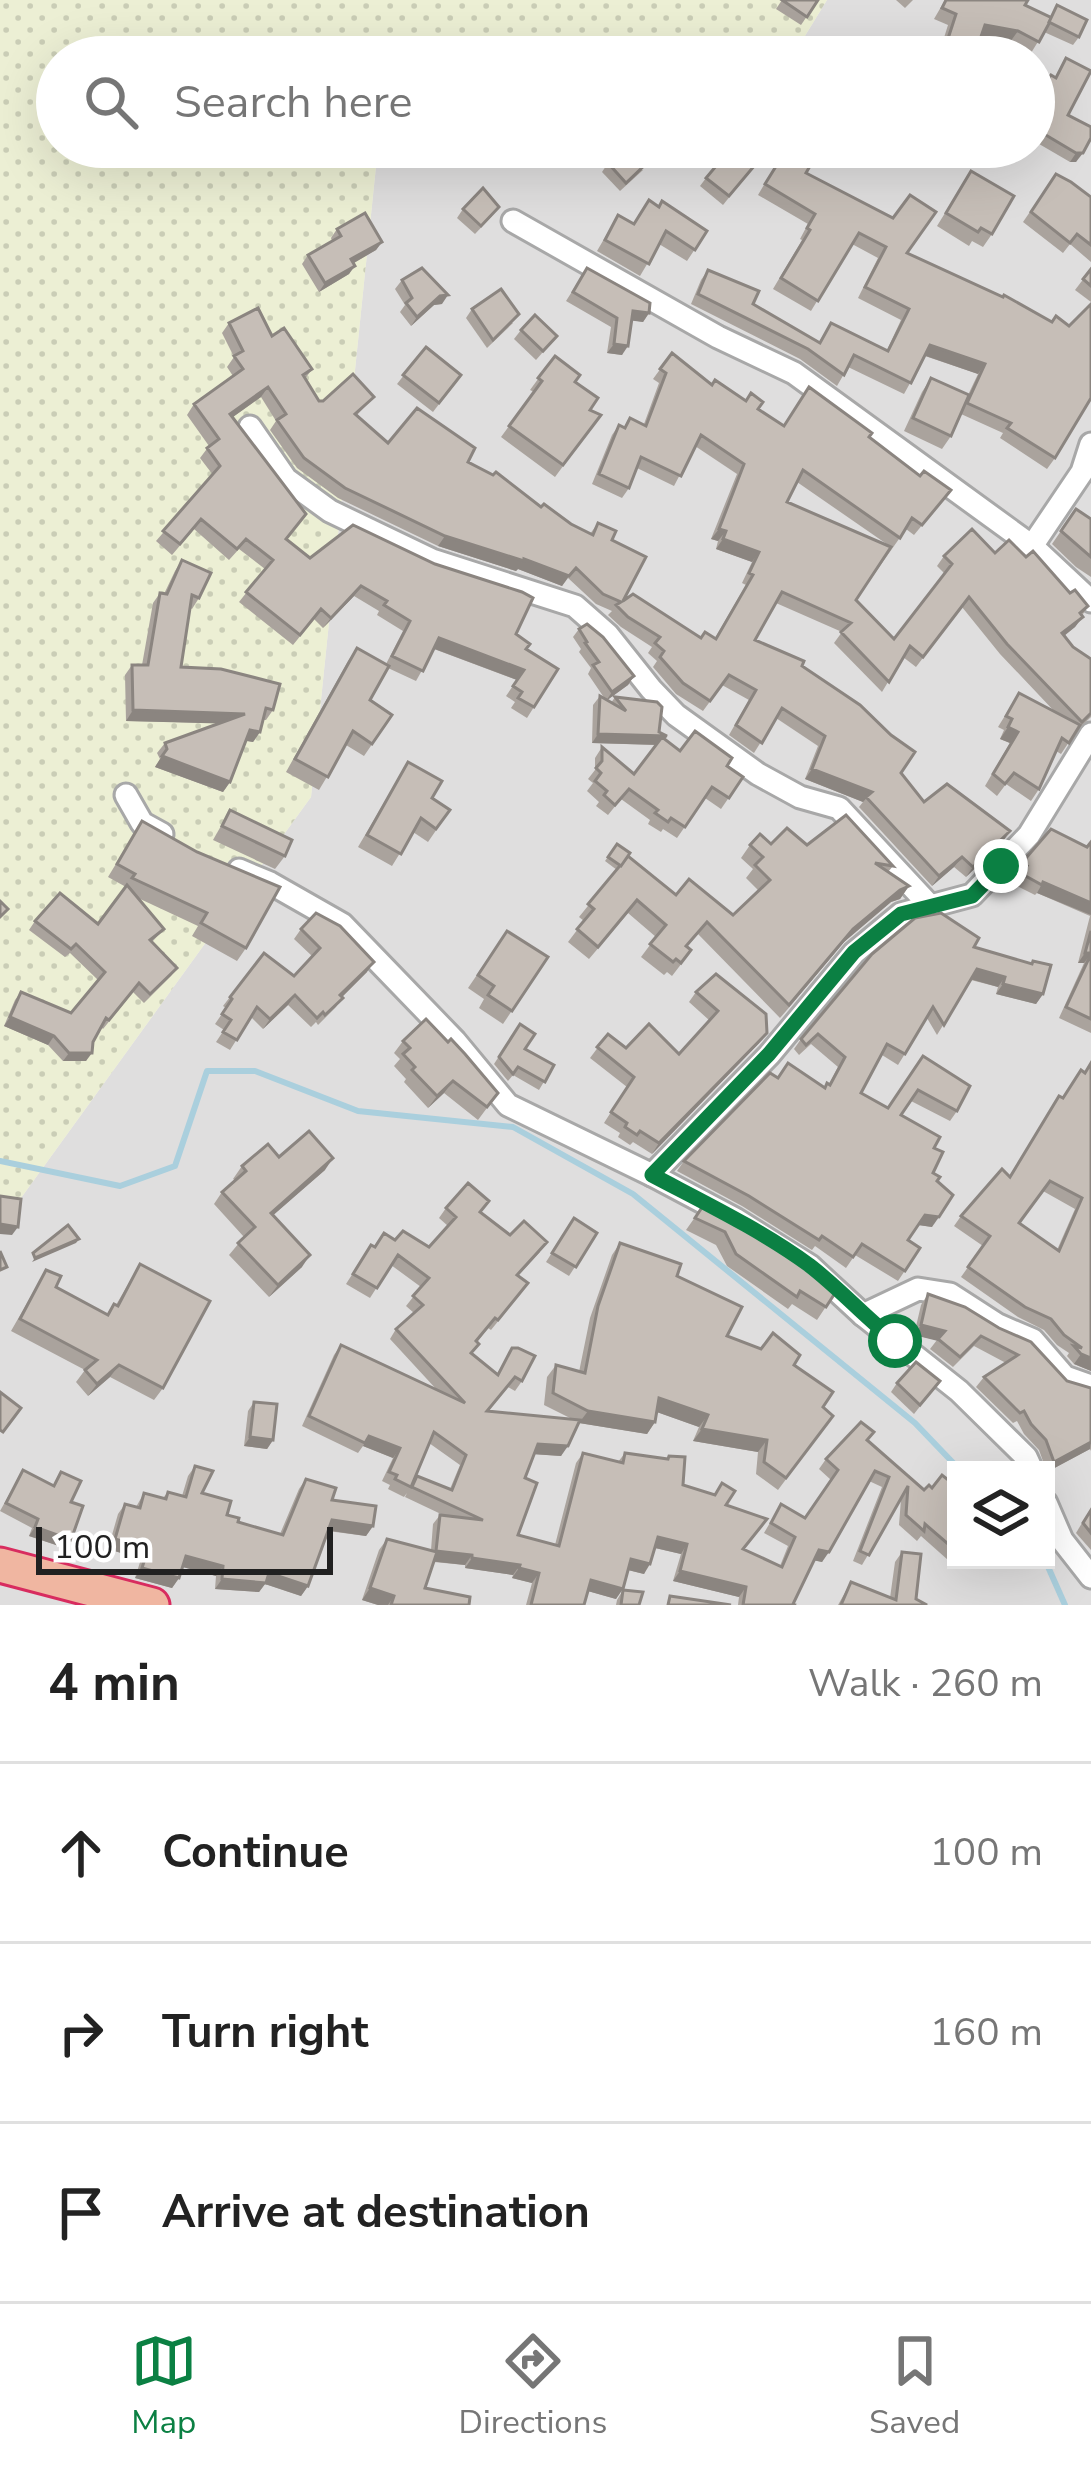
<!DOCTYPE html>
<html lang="en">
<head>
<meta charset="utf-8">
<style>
  :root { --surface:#fff; --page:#f2f2f2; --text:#222; --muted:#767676; --line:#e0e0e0; --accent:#0b8043 }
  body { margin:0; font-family:"Nunito Sans",sans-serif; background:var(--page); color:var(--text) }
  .controls { position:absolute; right:36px; bottom:36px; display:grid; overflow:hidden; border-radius:0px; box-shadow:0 12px 48px #0002 }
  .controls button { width:108px; height:108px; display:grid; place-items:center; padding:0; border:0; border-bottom:3px solid var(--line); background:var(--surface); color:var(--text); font:60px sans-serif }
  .scale { position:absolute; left:36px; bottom:30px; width:297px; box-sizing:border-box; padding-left:12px; border:6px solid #212121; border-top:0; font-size:33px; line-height:42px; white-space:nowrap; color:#212121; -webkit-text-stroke:9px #fff; paint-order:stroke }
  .stop { position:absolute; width:36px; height:36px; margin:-27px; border:9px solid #0b8043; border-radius:50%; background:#fff }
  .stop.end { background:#0b8043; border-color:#fff; box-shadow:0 3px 12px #0008 }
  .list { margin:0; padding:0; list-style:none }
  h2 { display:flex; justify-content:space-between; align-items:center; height:156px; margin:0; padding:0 48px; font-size:51px }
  h2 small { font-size:39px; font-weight:400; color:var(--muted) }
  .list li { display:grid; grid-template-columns:78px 1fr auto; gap:36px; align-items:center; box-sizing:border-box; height:180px; padding:0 48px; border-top:3px solid var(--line) }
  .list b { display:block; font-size:45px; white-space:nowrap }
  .list em { font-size:39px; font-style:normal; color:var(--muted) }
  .icon { flex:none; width:66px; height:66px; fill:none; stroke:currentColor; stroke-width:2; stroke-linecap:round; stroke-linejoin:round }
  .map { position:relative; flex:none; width:1091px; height:1605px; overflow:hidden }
  .search { position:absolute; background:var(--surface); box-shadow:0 12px 48px #0002; left:36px; right:36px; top:36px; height:132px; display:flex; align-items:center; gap:30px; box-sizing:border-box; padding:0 42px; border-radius:66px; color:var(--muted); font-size:45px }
  .sheet { height:696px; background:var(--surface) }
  nav { display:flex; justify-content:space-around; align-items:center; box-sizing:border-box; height:168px; border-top:3px solid var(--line); background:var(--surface); font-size:33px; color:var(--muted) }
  nav a { display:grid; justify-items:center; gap:6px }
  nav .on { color:var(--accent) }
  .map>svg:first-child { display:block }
  .residential { fill:#dfdede; fill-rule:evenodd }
  .farmland { fill:url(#farmland-dots) }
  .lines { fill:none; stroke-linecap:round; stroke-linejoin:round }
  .stream { stroke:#aacfdd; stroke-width:6 }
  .minor-casing { stroke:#a8a8a8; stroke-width:27 }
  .trunk-casing { stroke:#d82c5f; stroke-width:39 }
  .minor { stroke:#fff; stroke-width:21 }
  .trunk { stroke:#f0b6a1; stroke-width:33 }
  .wall { fill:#aaa39d; fill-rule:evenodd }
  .shaded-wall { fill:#8b8580 }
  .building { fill:#c6beb7; stroke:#8b8580; stroke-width:3; fill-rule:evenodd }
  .route { stroke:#0b8043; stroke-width:15 }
</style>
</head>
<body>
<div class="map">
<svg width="1091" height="1605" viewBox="0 0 1091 1605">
  <defs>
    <pattern id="farmland-dots" width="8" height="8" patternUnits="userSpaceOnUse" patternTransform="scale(3)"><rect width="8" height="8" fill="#ecefd4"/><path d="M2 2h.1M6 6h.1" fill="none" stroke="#cacdb6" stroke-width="1.8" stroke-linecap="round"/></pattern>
  </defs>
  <rect width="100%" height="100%" fill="#f1eee8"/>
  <!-- residential -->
  <g class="residential">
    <path d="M 827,0 L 1091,0 L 1091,1605 L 0,1605 L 0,1227 L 311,797 L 378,147 L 1034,147 L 1034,57 L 792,57 ZM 956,1470 L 1046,1470 L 1046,1560 L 956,1560 Z"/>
    <polygon points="390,36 561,57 387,57"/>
  </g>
  <!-- farmland -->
  <polygon class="farmland" points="0,0 827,0 792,57 561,57 390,36 387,57 57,57 57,147 378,147 311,797 0,1227"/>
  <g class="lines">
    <!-- stream -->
    <g class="stream">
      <polyline points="0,1161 120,1186 175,1166 207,1071 255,1071 358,1111 513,1127 633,1194 915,1423 960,1470"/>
      <polyline points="1045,1560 1065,1605"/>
    </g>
    <!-- minor casing -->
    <g class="minor-casing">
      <g id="minor">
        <polyline points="513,221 718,337 794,373 1032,546 1091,601"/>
        <polyline points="250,427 286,479 330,511 432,560 575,606 608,635 651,689 676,715 758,774 800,797 839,808 932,908"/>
        <polyline points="1032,546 1082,472 1091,444"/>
        <polyline points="126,795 142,823 162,834"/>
        <polyline points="239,870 270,883 342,924 455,1041 508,1105 652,1175 735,1219 810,1266 863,1315 959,1391 1026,1457 1032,1470"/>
        <polyline points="652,1175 769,1055 854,953 901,914 972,895 1029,835 1091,734"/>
        <polyline points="863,1315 918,1289 950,1294 998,1325 1033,1340 1065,1377 1091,1386"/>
        <polyline points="1046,1503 1062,1540 1091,1577"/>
      </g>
    </g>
    <!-- trunk casing -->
    <g class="trunk-casing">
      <polyline id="trunk" points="0,1565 152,1605"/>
    </g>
    <!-- minor -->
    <use href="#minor" class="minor"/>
    <!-- trunk -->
    <use href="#trunk" class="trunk"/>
  </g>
  <!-- wall -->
  <g class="wall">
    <polygon points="782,0 818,0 801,25 776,9"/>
    <polygon points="896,0 913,0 905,8"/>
    <polygon points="945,0 1028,0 1025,5 1050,17 1057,5 1079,37 1073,45 1044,32 1031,53 1010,42 981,37 974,57 938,57 948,25 934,19"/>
    <polygon points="1066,58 1068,115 1091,127 1076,162 1070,162 1034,141 1034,101 1055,77"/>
    <polygon points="772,147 827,147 820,157 817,154 806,173 907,253 1055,458 1047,469 1000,438 1003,433 961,414 951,436 942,449 904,431 922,392 931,378 968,395 978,374 925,356 904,394 848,367 837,386 800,359 691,304 701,280 708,270 753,304 819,342 831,323 887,350 901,320 858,298 878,258 852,244 811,311 773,289 802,240 800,239 808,224 758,195 782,154"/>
    <polygon points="608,163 643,170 620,191 602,172"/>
    <polygon points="755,165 723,205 700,186 706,178"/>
    <polygon points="971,171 992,234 983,247 972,241 969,246 937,226"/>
    <polygon points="1056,174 1091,197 1091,262 1070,244 1063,253 1023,222"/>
    <polygon points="659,207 707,231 687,261 659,244 640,276 597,251 618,215 633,223"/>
    <polygon points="463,209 492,216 475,234 457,218"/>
    <polygon points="337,229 382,242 376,250 354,263 349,274 319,292 302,264 308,255 332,241 331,238"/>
    <polygon points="587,268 649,313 643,322 632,320 622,355 607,353 611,327 566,301"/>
    <polygon points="1091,269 1091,302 1075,290"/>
    <polygon points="402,280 442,304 434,305 411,326 400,312 405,305 395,289"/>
    <polygon points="472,309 513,323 487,348 466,318"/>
    <path d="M 229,323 L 272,336 L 312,369 L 305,379 L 319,401 L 374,397 L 357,415 L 388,443 L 468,462 L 571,524 L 590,534 L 598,523 L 612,540 L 623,601 L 701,638 L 715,638 L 746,585 L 742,583 L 752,562 L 716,549 L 718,541 L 711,539 L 737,474 L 695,446 L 674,486 L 637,468 L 629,488 L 622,498 L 592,484 L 612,435 L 619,425 L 624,427 L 630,418 L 644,424 L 659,383 L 653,379 L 672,353 L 712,385 L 758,409 L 783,426 L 869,437 L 920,476 L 951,490 L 914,535 L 906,529 L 856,600 L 894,639 L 945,574 L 937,566 L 944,556 L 995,553 L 1026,557 L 1088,606 L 1075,627 L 1064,636 L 1073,647 L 1091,659 L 1091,717 L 1077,730 L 1061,754 L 1056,751 L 1039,789 L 1031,801 L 1006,784 L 997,796 L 985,786 L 1010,743 L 1000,739 L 1004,730 L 998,727 L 1019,693 L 1055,712 L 1000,654 L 962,607 L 916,667 L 903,657 L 882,692 L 834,643 L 842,632 L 776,603 L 755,640 L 802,666 L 901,773 L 924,802 L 1010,831 L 1003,841 L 966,877 L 954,867 L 932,886 L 859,807 L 863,802 L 805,779 L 818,746 L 776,718 L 754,753 L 729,735 L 749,700 L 722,685 L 703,711 L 676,694 L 653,667 L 657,661 L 648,653 L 652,647 L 621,627 L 608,615 L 612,611 L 596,604 L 568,578 L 562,586 L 518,569 L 516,571 L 438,546 L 338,498 L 297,468 L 270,430 L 276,421 L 261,397 L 233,417 L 286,540 L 310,558 L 516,634 L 526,649 L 558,669 L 527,718 L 511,708 L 515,702 L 506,696 L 517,680 L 434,649 L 416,681 L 388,668 L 370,700 L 392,715 L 364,756 L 346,745 L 319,790 L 286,772 L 348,661 L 357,648 L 386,664 L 403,631 L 377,615 L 379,611 L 354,596 L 323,628 L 314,619 L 293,645 L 239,602 L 265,569 L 239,549 L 229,560 L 194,529 L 172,555 L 156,541 L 213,475 L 200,458 L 209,446 L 187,415 L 194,404 L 233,376 L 227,367 L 234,357 L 222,333 ZM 797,482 L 891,547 L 787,502 Z"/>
    <polygon points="521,330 557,336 536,360 514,339"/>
    <polygon points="426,347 461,375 433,412 397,384"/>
    <polygon points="555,356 575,382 590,410 601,415 555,477 501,437 534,392 530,390"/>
    <polygon points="1076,509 1091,519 1091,577 1076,567 1052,544"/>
    <polygon points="182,560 199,598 192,609 190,608 181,667 273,710 266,720 263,720 260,732 253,742 246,741 230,782 223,792 155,767 160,759 157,753 165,743 218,723 126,721 125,675 132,665 142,665 153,603 160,593 164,594 175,571"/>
    <polygon points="579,629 634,676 628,685 607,700 611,703 615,697 680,751 727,766 743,777 721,809 705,798 677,838 663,829 661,832 648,824 650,820 621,799 608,815 596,806 599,802 587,791 593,783 588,779 595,770 595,758 602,747 634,774 656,745 592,743 593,705 600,696 605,699 588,674 591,668 579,652 581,649 573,637"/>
    <polygon points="408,762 432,798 450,810 428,842 413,832 392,866 358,847"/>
    <polygon points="230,810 285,856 275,869 213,840"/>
    <polygon points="142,821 246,948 237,961 192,936 198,926 138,898 164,929 152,942 177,968 171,976 144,1003 133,992 103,1029 101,1027 93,1042 86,1061 63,1061 48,1045 4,1026 15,1000 21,992 71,1013 98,980 70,953 65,957 29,930 35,921 98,924 126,887 108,877"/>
    <polygon points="1091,842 1091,1033 1059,1018 1084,963 1078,963 1090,916 1037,893 1035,895 1015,885 1020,876 1015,874 1026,858 1087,847"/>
    <polygon points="617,844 625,860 676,895 733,915 759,891 746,878 753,869 741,858 750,845 807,845 893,866 888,872 909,886 900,899 891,902 844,942 780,1018 698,934 687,947 682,963 672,976 667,972 664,975 641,957 656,937 628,913 589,959 568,942 584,921 579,917 617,870 605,861"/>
    <polygon points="301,929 367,972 342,997 336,1007 318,1025 316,1022 311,1027 288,1005 263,1029 251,1017 230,1050 216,1042 224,1030 215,1024 226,1008 223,1006 264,953 294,976 312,956 294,939"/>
    <polygon points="507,931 548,957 503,1024 479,1008 484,999 468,988"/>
    <polygon points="974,947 1043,994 1036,1004 996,994 998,987 971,980 937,1035 927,1018 898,1065 882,1055 861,1093 888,1108 923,1056 957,1111 950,1121 911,1101 901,1115 934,1148 933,1173 937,1181 932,1227 919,1225 908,1240 920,1248 898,1281 855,1255 846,1268 815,1246 812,1250 742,1206 677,1171 684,1161 778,1078 825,1088 829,1084 838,1067 811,1044 799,1055 794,1049 801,1039"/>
    <polygon points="696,992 759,1043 652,1154 633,1142 630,1145 618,1137 620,1133 604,1123 627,1087 590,1058 608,1034 626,1048 679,1054 709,1020 689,1002"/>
    <polygon points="520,1024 525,1049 554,1065 539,1090 513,1075 508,1081 494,1064"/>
    <polygon points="403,1041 498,1093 478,1120 444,1093 428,1108 404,1082 406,1079 394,1066 400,1059 394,1053"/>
    <path d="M 1084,1072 L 1091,1371 L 1074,1364 L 1067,1356 L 1069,1353 L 1057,1345 L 1044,1330 L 1018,1317 L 961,1277 L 983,1246 L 954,1226 L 961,1216 L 1010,1176 L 1059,1096 L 1063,1098 ZM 1043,1191 L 1075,1209 L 1057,1250 L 1019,1223 Z"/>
    <polygon points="279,1157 325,1170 273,1215 302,1267 269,1297 229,1255 244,1237 214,1204 222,1192 235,1180 233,1179 242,1166"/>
    <polygon points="705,1203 837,1290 817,1320 792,1304 788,1309 727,1266 716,1245 686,1230"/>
    <path d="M 446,1208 L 481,1213 L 510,1235 L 540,1252 L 518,1276 L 521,1293 L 491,1330 L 488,1328 L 477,1342 L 472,1354 L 497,1374 L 512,1348 L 522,1381 L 515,1391 L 508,1387 L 488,1411 L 572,1419 L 544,1405 L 547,1377 L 556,1365 L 579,1372 L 590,1318 L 612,1255 L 620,1243 L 677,1276 L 727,1336 L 794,1365 L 823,1407 L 833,1416 L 778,1490 L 756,1474 L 758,1452 L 693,1441 L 699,1427 L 657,1412 L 655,1422 L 647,1434 L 579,1423 L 561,1456 L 534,1454 L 525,1478 L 518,1535 L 555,1545 L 576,1463 L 583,1453 L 618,1462 L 625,1453 L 666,1459 L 669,1456 L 683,1485 L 726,1505 L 744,1549 L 780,1566 L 788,1546 L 764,1533 L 781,1504 L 805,1518 L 831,1480 L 819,1469 L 826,1459 L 874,1432 L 868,1441 L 924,1490 L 932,1488 L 956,1494 L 956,1551 L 948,1560 L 921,1536 L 917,1541 L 899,1525 L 901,1499 L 862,1565 L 853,1561 L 882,1487 L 869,1481 L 822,1562 L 814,1560 L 793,1604 L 796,1605 L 738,1605 L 739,1597 L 673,1581 L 681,1554 L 655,1548 L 644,1574 L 628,1570 L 616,1599 L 588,1591 L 584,1605 L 526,1605 L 532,1583 L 512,1578 L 513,1575 L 465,1568 L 465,1565 L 434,1562 L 425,1588 L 469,1605 L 378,1605 L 362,1600 L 379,1550 L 387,1539 L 431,1550 L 433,1524 L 440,1515 L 443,1515 L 405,1497 L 407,1493 L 404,1497 L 388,1489 L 390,1485 L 382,1481 L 393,1458 L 363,1446 L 358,1453 L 302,1426 L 334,1355 L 341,1345 L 437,1390 L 390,1339 L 396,1329 L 414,1313 L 406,1306 L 421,1287 L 391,1265 L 370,1298 L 346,1284 L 371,1245 L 375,1247 L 395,1240 L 429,1247 L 448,1226 L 439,1218 ZM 429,1443 L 460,1465 L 450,1489 L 414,1481 Z"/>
    <polygon points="574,1218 597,1233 569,1276 546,1262"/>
    <polygon points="140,1264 163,1388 154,1400 110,1377 88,1396 76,1382 85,1370 11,1331 46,1270 56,1287 107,1314 114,1304 116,1305"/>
    <polygon points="928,1294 1067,1381 1091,1388 1091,1451 1090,1449 1047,1472 1039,1450 1024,1434 1017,1421 1013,1423 976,1387 984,1377 1006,1363 974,1346 953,1367 930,1349 937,1340 914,1335 921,1305"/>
    <polygon points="940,1381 914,1414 891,1392 897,1383"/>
    <polygon points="254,1402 273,1440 267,1449 244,1446 248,1411"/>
    <polygon points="195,1466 202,1493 238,1522 280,1534 299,1489 306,1479 332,1500 373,1526 366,1536 328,1531 308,1586 301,1596 265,1584 259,1592 215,1589 216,1576 183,1567 179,1578 172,1588 135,1578 141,1559 108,1549 118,1514 125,1504 136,1507 144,1493 163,1498 168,1492 182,1496 188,1476"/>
    <polygon points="23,1470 53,1486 61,1472 71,1502 71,1540 65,1548 29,1536 32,1528 0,1511"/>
    <polygon points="1091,1508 1091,1550 1076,1533"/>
    <polygon points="902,1552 916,1599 927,1605 838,1605 851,1582 890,1598 895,1562"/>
    <polygon points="623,1590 639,1605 616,1605 617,1600"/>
  </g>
  <!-- shaded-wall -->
  <g class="shaded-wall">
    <polygon points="985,25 1018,31 1010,42 977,36"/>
    <polygon points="171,152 194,159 188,167 165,161"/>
    <polygon points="1076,153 1083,153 1076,162 1070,162"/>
    <polygon points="382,242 376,250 345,268 351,259"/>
    <polygon points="355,266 349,274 319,292 325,283"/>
    <polygon points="448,295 442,304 434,305 411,326 417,317 440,296"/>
    <polygon points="633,311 649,313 643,322 627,320"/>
    <polygon points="614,344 628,346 622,355 607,353"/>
    <polygon points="930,345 985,364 978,374 923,355"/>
    <polygon points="268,387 261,397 223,424 230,414"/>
    <polygon points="719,529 726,531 718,541 711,539"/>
    <polygon points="445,536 524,559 569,576 562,586 518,569 516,571 438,546"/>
    <polygon points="723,539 759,552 752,562 716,549"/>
    <polygon points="361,586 354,596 323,628 331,618"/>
    <polygon points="1083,617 1075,627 1055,643 1062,633"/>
    <polygon points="439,638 524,670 517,680 432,648"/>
    <polygon points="634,676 628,685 606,701 612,692"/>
    <polygon points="133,710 245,714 238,724 126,721"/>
    <polygon points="1008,727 1018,732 1010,743 1000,739"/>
    <polygon points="250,730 260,732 253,742 243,740"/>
    <polygon points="598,734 667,736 661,745 592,743"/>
    <polygon points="162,756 230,782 223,792 155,767"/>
    <polygon points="812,769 872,792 863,802 805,779"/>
    <polygon points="1010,831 1003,841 966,877 973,867"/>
    <polygon points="962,857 954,867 932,886 939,876"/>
    <polygon points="1043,882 1091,903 1091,915 1037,893"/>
    <polygon points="909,886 900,899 891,902 844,942 780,1018 853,929 900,890"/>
    <polygon points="1085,953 1091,954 1084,963 1078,963"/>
    <polygon points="374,962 367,972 334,1005 340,995"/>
    <polygon points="977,969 1005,977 998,987 970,979"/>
    <polygon points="1003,984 1043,994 1036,1004 996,994"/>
    <polygon points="295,995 288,1005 263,1029 270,1019"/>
    <polygon points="10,1017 54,1036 48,1045 4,1026"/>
    <polygon points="767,1033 759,1043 652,1154 659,1143"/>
    <polygon points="69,1053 92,1053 86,1061 63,1061"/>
    <polygon points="453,1081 444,1093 428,1108 437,1096"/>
    <polygon points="333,1158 325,1170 262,1225 271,1213"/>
    <polygon points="925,1215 939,1217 932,1227 918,1225"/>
    <polygon points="0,1224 18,1227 12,1235 0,1234"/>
    <polygon points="79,1239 76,1243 32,1262 35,1258"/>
    <polygon points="310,1255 302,1267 269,1297 278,1285"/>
    <polygon points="921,1325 945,1331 938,1341 914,1335"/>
    <polygon points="1081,1354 1091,1358 1091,1371 1074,1364"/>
    <polygon points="119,1365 110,1377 88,1396 97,1384"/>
    <polygon points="659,1398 708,1415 699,1427 651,1410"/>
    <polygon points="588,1411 655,1422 647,1434 579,1423"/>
    <polygon points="702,1429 767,1440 758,1452 693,1441"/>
    <polygon points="369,1436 400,1448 393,1458 363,1446"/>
    <polygon points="250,1437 273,1440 267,1449 244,1446"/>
    <polygon points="1091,1442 1090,1449 1047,1472 1054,1462"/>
    <polygon points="538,1444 568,1446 561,1456 531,1454"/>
    <polygon points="332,1520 373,1526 366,1536 325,1530"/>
    <polygon points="35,1527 71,1540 65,1548 29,1536"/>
    <polygon points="658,1537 687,1544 681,1554 651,1547"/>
    <polygon points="115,1539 148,1549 141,1559 108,1549"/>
    <polygon points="819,1550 829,1552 822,1562 812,1560"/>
    <polygon points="436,1551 472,1555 465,1565 429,1561"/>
    <polygon points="186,1556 223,1566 216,1576 179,1566"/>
    <polygon points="472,1558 520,1565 513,1575 465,1568"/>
    <polygon points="631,1559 650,1564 644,1574 624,1569"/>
    <polygon points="142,1568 179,1578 172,1588 135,1578"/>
    <polygon points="519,1568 539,1573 532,1583 512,1578"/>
    <polygon points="680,1571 746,1587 739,1597 673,1581"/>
    <polygon points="269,1573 308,1586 301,1596 265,1584 259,1592 215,1589 222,1579"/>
    <polygon points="591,1580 623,1589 616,1599 584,1590"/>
    <polygon points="370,1588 394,1596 388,1605 378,1605 362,1600"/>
  </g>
  <!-- building -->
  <g class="building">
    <polygon points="782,0 818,0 807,17"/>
    <polygon points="946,0 1028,0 1025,5 1052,18 1039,42 1018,31 985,25 974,57 942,57 956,14 942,8"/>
    <polygon points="1057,5 1087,20 1079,37 1049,22"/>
    <polygon points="1066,58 1091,71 1068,115 1091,127 1091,138 1083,153 1076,153 1034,128 1034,101 1051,75 1056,78"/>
    <polygon points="172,147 198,147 194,159 171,152"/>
    <polygon points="625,147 636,147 649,161 626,183 608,163"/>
    <polygon points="732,147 755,165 729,196 706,178"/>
    <polygon points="788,147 821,147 806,173 893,218 910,195 936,212 907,253 1003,297 1004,295 1052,322 1056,316 1069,326 1091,304 1091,398 1055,458 1007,428 1011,423 967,403 985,364 930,345 911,383 854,355 844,375 808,349 698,294 708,270 759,291 753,304 820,343 831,323 888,351 909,309 865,287 886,247 859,233 818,301 781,278 810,230 807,228 815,214 765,184"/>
    <polygon points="971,171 1014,196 992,234 981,228 978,232 946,213"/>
    <polygon points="1056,174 1071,182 1091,197 1091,245 1077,234 1070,243 1031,212"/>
    <polygon points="483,188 499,207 481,226 463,209"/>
    <polygon points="649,200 659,207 662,201 707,231 695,250 666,231 649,264 605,240 618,215 634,224"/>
    <polygon points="365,213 382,242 351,259 355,266 325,283 308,255 341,236 337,229"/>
    <polygon points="422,268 448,295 440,296 417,317 406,303 412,298 402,280"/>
    <polygon points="587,268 650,303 649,313 633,311 628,346 614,344 617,318 573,292"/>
    <polygon points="1091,269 1091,286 1083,279"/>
    <polygon points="501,289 519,314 493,340 472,309"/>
    <polygon points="258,308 272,336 284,328 312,369 303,375 319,401 323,401 353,374 374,397 355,414 388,443 417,408 475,448 468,462 493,475 496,472 541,507 544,504 571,524 593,535 598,523 616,531 612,540 646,557 623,601 633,594 701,638 705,632 716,639 753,575 749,573 759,552 723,539 726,531 719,529 744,464 701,435 681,476 641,457 629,488 599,474 619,425 625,428 630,418 646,426 666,373 660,369 672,353 712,385 715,380 746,401 751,393 763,402 758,409 784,426 809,387 872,433 869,437 920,476 924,471 951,490 922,525 912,518 900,538 803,470 787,502 891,547 856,600 894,639 952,564 944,556 972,529 995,553 1009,540 1026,557 1033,551 1070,593 1075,590 1088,606 1080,613 1083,617 1062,633 1073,647 1091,659 1091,713 1082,722 1007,644 969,597 923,657 910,646 889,682 841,632 851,623 782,592 755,640 804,661 802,666 860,705 891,735 915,752 901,773 924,802 947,784 1010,831 973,867 962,857 939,876 866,797 872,792 812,769 825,736 782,708 762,743 736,725 756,690 729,675 710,701 683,683 660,657 664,651 655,643 660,637 628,617 616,605 621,602 603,594 576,568 569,576 524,559 524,561 445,536 345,488 304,458 277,420 286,414 268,387 230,414 306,514 286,539 310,558 353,525 435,564 522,592 533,598 516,634 530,644 526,649 558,669 534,707 518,698 522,692 513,686 524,670 439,638 423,671 392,656 410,621 384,605 387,601 361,586 331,618 321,609 300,635 246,592 273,560 246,539 237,549 201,519 180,544 163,531 220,466 207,448 219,439 194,404 243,369 234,356 243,351 229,323"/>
    <polygon points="535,315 557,336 543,351 521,330"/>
    <polygon points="426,347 461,375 439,403 403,375"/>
    <polygon points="555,356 580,375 575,382 598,398 590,410 601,415 563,465 509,426 542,381 538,378"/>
    <polygon points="931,378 969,395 951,436 913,418"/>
    <polygon points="1076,509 1091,519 1091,557 1061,531"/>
    <polygon points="182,560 211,573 199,598 192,595 181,667 221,669 280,684 273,710 266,708 260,732 250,730 230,782 162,756 167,749 165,743 245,714 133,710 132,665 148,665 160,593 167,594"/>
    <polygon points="587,624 603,637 634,676 612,692 593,665 599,662 585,643 587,642 579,629"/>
    <polygon points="357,648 389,666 370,700 392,715 372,744 353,731 328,777 295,759"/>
    <polygon points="1019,693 1080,725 1069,743 1062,738 1039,789 1014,773 1005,784 993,774 1018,732 1008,727 1012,719 1006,716"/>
    <polygon points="600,696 626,711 615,697 657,702 662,707 659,732 667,736 598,734"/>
    <polygon points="695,731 732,758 727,766 743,777 729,798 712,787 685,827 671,818 668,822 655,813 658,810 629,789 615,805 604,795 607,791 595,781 601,773 596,768 602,761 602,747 634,774 662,737 680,751"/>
    <polygon points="408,762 442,781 432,798 450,810 436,829 421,818 401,854 367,835"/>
    <polygon points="230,810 292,840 285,856 222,826"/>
    <polygon points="846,815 893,866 875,863 909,886 900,890 853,929 789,1005 707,922 686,946 691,950 681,963 676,959 673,962 650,944 666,925 637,900 598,947 577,929 594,909 588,904 628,856 676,895 689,879 733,915 770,880 755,865 763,857 750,845 760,834 771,844 787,828 807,845"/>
    <polygon points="142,821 197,852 280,887 246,948 201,923 207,913 132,878 135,874 117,864"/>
    <polygon points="1051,829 1087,847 1091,842 1091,903 1043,882 1042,885 1022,874 1027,866 1022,864 1026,858"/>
    <polygon points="617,844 630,853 621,866 608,857"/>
    <polygon points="127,885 164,929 150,940 177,968 150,994 139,983 109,1020 106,1018 93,1042 92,1053 69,1053 54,1036 10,1017 21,992 71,1013 105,972 76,944 71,949 35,921 60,893 98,924"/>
    <polygon points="0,901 8,909 0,917"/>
    <polygon points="316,913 340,926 374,962 340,995 343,998 325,1015 323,1012 317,1018 295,995 270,1019 257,1007 237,1040 223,1032 231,1020 222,1014 232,999 230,997 264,953 294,976 320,948 301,929"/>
    <polygon points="941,913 979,938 974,947 1032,964 1033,961 1051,965 1043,994 1003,984 1005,977 977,969 944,1025 933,1007 905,1054 887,1044 861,1093 888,1108 923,1056 970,1086 957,1111 918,1090 901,1115 940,1137 934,1148 943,1152 933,1173 940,1177 937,1181 953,1195 939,1217 925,1215 908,1240 920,1248 905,1271 862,1244 853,1257 822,1236 819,1240 749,1196 684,1161 770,1073 778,1078 788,1063 825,1088 827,1083 830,1085 845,1057 818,1034 806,1045 801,1039 872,954 915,918"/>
    <polygon points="507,931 548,957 512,1011 488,995 494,986 478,975"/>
    <polygon points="1091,931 1091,953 1085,953"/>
    <polygon points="1091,954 1091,1019 1066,1007"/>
    <polygon points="716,974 766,1014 767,1033 659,1143 640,1131 637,1135 625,1127 627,1123 611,1112 634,1077 597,1047 608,1034 626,1048 649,1024 679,1054 718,1011 696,992"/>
    <polygon points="426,1019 448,1042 451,1039 465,1054 498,1093 487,1107 453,1081 437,1096 412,1070 415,1067 403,1054 410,1048 403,1041"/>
    <polygon points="520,1024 535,1034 525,1049 554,1065 545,1082 518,1067 513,1074 499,1057"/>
    <path d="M 1091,1063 L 1091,1358 L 1081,1354 L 1074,1346 L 1082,1348 L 1064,1335 L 1051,1319 L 1025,1307 L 968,1267 L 990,1236 L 961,1216 L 1002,1169 L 1010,1177 L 1059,1096 L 1063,1098 L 1081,1070 L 1085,1073 ZM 1050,1181 L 1082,1198 L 1059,1251 L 1019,1223 Z"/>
    <polygon points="309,1131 333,1158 271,1213 310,1255 278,1285 238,1243 255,1227 222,1192 246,1171 242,1166 268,1144 279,1157"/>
    <polygon points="468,1183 489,1201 480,1212 510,1235 524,1221 547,1242 517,1275 528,1283 498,1320 495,1318 476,1341 479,1344 471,1353 498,1375 512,1348 518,1348 535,1356 522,1381 515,1377 487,1411 580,1420 568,1446 538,1444 525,1478 537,1483 518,1535 559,1546 583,1453 623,1463 625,1453 668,1459 669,1456 685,1457 683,1485 715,1495 722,1483 735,1491 726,1505 767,1519 743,1549 782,1567 795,1537 771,1523 781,1504 805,1518 838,1470 826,1459 861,1422 874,1432 867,1440 924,1490 929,1485 932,1488 942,1475 956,1486 956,1549 955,1550 925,1524 924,1531 906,1515 908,1486 869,1555 860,1551 889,1477 875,1471 829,1552 819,1550 793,1604 796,1605 743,1605 746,1587 680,1571 687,1544 658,1537 650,1564 631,1559 623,1589 591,1580 584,1605 531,1605 539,1573 519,1568 520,1565 472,1558 472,1555 436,1551 440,1515 483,1520 412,1487 417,1476 452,1490 466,1455 434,1432 411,1487 395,1479 397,1475 389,1472 400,1448 369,1436 365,1443 309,1416 341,1345 465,1403 396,1329 423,1305 413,1296 429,1278 398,1255 377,1288 353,1274 371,1245 375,1247 384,1233 395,1240 403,1231 429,1247 456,1217 446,1208"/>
    <polygon points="0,1196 21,1199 18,1227 0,1224"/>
    <polygon points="705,1203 774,1243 814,1270 812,1274 837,1290 826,1307 800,1291 797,1297 736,1254 725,1232 695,1218"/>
    <polygon points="574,1218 597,1233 576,1267 552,1253"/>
    <polygon points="68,1225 79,1239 35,1258 33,1253"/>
    <polygon points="620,1243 681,1264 677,1276 742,1307 727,1336 761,1349 773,1333 800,1355 794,1365 833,1392 823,1407 833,1416 786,1478 764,1462 767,1440 702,1429 708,1415 659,1398 655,1422 588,1411 553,1393 556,1365 585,1373 598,1306"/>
    <polygon points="0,1251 7,1267 0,1270"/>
    <polygon points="140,1264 210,1301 163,1388 119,1365 97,1384 85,1370 97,1360 20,1319 46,1270 61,1276 56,1287 108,1315 114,1304 118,1306"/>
    <polygon points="928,1294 965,1307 999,1328 1031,1342 1067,1381 1091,1388 1091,1442 1054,1462 1046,1440 1031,1424 1024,1411 1020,1413 984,1377 1018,1355 981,1336 960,1357 938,1339 945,1331 921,1325"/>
    <polygon points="916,1362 940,1381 920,1405 897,1383"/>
    <polygon points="0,1392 21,1408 3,1432 0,1430"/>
    <polygon points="254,1402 277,1404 273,1440 250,1437"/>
    <polygon points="195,1466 213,1471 202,1493 231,1501 227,1515 239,1518 238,1522 283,1535 306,1479 336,1488 332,1500 376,1506 373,1526 332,1520 308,1586 269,1573 266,1583 222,1579 223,1566 186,1556 179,1578 142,1568 148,1549 115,1539 125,1504 140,1508 144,1493 166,1499 168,1492 186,1497"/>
    <polygon points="23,1470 54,1486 61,1472 81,1481 71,1502 83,1506 71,1540 35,1527 38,1519 6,1503"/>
    <polygon points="1091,1510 1091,1533 1083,1523"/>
    <polygon points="387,1539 437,1552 425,1588 470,1597 469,1605 391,1605 394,1596 370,1588"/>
    <polygon points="902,1552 921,1554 916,1599 927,1605 841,1605 851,1582 896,1600"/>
    <polygon points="623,1590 643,1592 639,1605 621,1605"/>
    <polygon points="670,1596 731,1605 668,1605"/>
  </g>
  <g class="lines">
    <!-- route -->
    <path class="route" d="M 895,1341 C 865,1317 839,1288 809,1265 C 761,1230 705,1203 652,1175 L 769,1054 L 854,952 L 901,914 L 972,896 L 1001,866"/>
  </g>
</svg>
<div class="controls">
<button><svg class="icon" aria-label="layers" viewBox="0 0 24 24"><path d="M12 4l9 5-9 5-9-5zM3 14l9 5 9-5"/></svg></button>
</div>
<div class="scale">100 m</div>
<div class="stop" style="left:895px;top:1341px"></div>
<div class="stop end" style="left:1001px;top:866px"></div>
<div class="search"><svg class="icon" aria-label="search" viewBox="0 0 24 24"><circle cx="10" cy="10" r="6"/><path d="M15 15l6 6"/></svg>Search here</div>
</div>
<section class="sheet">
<h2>4 min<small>Walk · 260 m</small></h2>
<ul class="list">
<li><svg class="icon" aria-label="ahead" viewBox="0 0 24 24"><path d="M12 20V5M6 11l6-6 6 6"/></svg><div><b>Continue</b></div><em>100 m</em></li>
<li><svg class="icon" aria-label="right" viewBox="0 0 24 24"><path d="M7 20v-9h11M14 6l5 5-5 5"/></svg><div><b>Turn right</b></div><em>160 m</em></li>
<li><svg class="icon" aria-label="arrive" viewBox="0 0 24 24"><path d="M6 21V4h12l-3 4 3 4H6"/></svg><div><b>Arrive at destination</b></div></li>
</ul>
</section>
<nav>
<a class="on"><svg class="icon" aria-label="map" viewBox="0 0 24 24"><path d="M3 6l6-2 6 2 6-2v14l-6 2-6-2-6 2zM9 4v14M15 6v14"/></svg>Map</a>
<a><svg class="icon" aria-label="directions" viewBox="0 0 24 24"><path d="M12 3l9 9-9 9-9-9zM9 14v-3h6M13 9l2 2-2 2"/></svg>Directions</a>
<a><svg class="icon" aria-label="saved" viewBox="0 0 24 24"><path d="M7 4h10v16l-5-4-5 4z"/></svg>Saved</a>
</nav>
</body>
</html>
